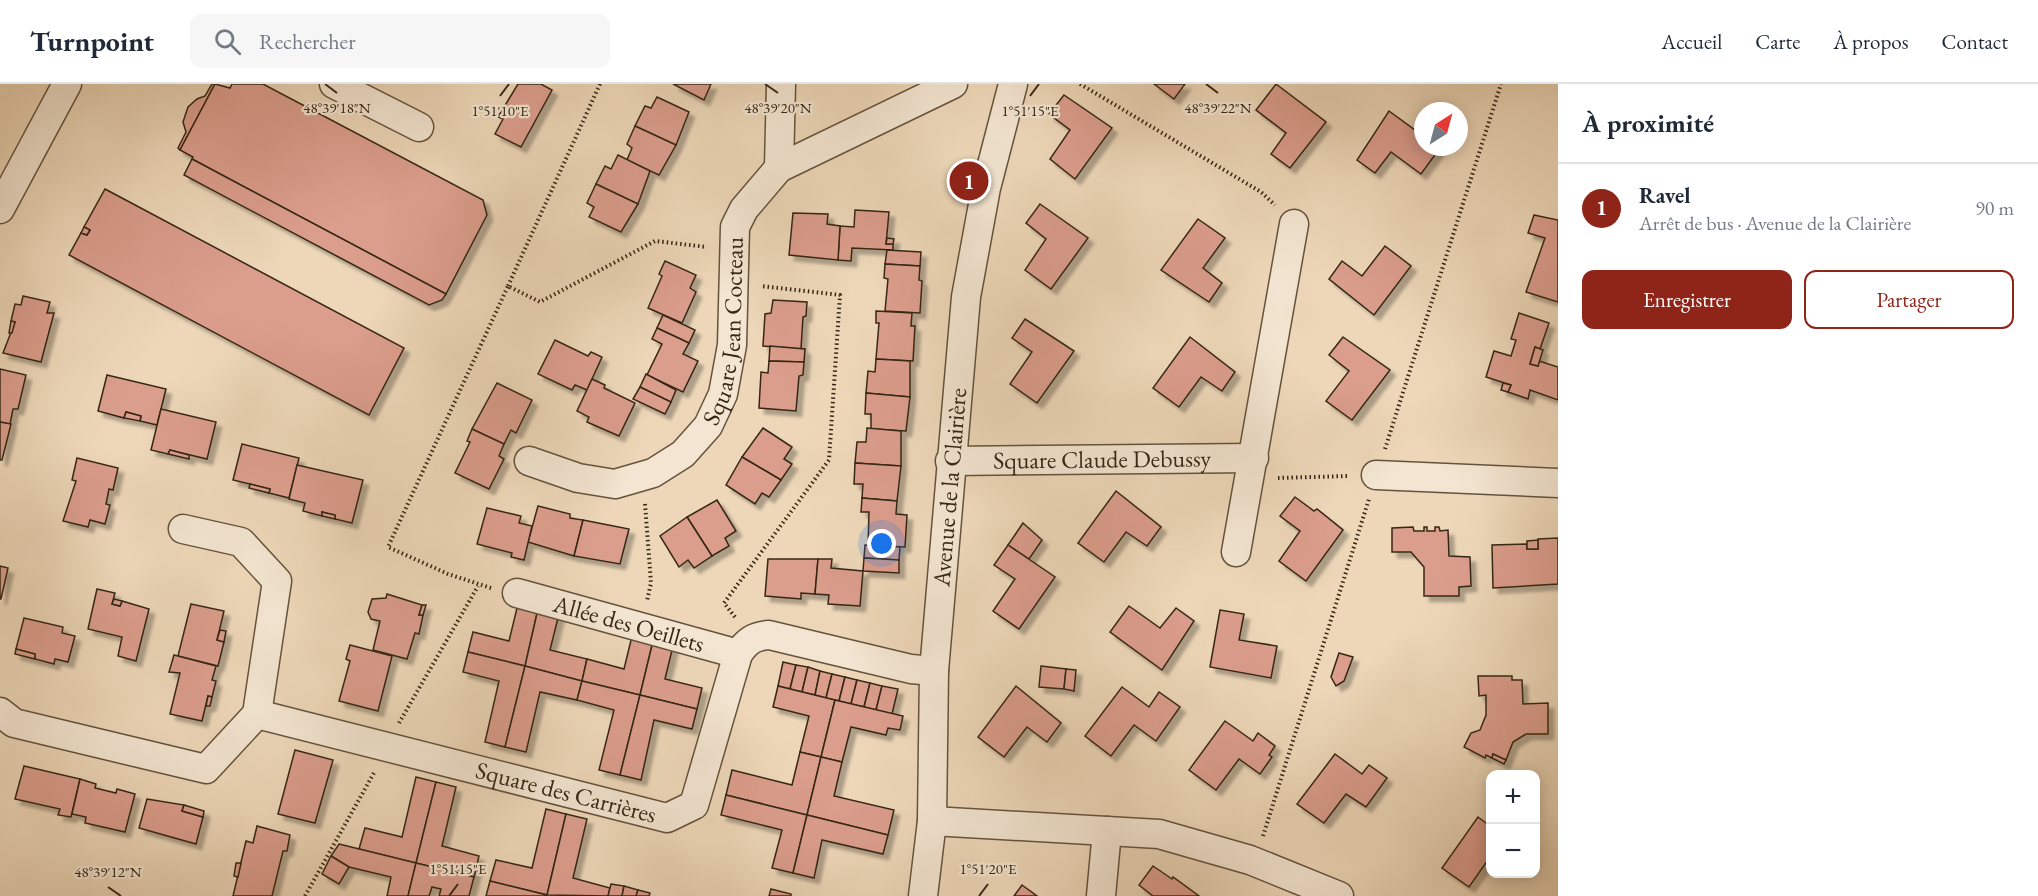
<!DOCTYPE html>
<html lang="fr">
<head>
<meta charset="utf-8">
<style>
  :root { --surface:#fff; --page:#f6f6f7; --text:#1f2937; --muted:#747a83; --line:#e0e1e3; --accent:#8f2418 }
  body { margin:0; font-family:"EB Garamond",serif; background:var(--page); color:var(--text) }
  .controls { position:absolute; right:18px; bottom:18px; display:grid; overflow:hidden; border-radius:12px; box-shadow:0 3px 15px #0003 }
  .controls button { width:54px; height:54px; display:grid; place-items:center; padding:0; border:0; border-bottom:2px solid var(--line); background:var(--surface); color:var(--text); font:30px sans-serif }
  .compass { position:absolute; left:1414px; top:18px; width:54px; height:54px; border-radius:50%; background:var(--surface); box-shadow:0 3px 15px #0003; rotate:36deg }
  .you { position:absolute; left:882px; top:460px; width:21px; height:21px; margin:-15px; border:4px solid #fff; border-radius:50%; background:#1a73e8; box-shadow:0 0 0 9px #1a73e833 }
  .badge { display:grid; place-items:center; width:39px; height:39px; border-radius:50%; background:var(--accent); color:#fff; font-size:20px; font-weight:700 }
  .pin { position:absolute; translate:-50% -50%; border:3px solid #fff; box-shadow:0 2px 6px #0006 }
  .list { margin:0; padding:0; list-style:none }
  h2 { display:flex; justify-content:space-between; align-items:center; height:78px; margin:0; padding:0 24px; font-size:26px }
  h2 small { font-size:20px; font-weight:400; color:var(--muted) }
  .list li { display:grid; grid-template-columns:39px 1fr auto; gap:18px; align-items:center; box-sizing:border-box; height:90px; padding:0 24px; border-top:2px solid var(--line) }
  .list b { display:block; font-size:22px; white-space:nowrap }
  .list p { margin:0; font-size:20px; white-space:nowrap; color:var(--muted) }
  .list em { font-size:20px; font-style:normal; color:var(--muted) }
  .actions { display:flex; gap:12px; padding:18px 24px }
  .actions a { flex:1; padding:14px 0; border:2px solid var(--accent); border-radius:12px; text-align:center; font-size:21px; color:var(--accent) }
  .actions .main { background:var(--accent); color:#fff }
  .icon { flex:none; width:33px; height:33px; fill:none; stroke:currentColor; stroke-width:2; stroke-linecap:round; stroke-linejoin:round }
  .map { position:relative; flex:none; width:1558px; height:812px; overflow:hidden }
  header { display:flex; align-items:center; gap:36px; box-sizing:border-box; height:84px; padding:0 30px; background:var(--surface); border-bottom:2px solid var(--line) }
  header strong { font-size:28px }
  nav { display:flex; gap:33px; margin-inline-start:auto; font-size:21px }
  .search { width:420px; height:54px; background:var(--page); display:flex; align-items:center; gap:15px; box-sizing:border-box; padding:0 21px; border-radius:12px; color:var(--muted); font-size:22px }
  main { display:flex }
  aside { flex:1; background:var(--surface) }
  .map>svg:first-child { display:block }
  .building { fill:#db9d8c; stroke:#362714; stroke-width:1.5; filter:url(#shadow) }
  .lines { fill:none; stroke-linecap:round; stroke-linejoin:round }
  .street-casing { stroke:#64533d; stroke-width:31 }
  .path { stroke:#362714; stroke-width:4; stroke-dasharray:1.5 3; stroke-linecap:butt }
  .street { stroke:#f3e5d1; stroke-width:28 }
  .ticks { fill:none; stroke:#362714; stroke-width:2 }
  .labels { text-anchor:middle; stroke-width:4.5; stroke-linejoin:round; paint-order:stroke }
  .street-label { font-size:24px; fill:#362714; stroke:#f3e5d1 }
  .ticks-label { font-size:15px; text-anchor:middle; fill:#362714; stroke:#f3e5d1; stroke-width:4.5; stroke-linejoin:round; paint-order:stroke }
</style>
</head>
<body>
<header>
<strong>Turnpoint</strong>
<div class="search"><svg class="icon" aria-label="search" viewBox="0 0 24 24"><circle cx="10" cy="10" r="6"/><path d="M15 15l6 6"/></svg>Rechercher</div>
<nav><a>Accueil</a><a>Carte</a><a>À propos</a><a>Contact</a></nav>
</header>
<main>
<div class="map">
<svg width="1558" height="812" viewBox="0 0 1558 812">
  <defs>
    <filter id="shadow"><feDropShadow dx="5.5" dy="5.5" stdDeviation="1.5" flood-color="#0004"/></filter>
  </defs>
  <rect width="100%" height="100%" fill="#edd7b8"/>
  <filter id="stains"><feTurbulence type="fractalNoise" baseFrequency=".00333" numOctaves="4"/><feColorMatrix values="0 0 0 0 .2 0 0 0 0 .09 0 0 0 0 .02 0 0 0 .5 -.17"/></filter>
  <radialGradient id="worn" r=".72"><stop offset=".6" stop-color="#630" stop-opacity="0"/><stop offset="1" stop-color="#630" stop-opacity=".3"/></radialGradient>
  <!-- building -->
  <g class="building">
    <polygon points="212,0 215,0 180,66 178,64 186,48 183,38 188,23 197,15 205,12"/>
    <polygon points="215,0 230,4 232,0 263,0 483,116 487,131 446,210 192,75 193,73 180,66"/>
    <polygon points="518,0 541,0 552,6 521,63 495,50 503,35 498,33"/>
    <polygon points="673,0 711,0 704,16"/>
    <polygon points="1154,0 1185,0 1174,15"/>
    <polygon points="1276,0 1326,38 1290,84 1271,70 1286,49 1256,26"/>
    <polygon points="1064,11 1112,44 1075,95 1050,75 1070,46 1049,30"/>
    <polygon points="657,13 689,28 676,61 635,42 645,22 651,24"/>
    <polygon points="1389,27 1423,52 1423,63 1440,64 1421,90 1391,68 1375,89 1357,76"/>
    <polygon points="635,42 676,61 659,91 627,76 632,64 627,60"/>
    <polygon points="618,71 650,87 638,120 596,100 605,82 611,85"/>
    <polygon points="192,75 446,210 442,216 429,221 184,91"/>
    <polygon points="596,100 638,120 621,148 589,133 594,123 587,119"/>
    <polygon points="105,105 404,264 369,331 69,171 81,149 87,151 90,146 84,143"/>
    <polygon points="1040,120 1088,154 1051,205 1025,186 1046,155 1026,139"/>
    <polygon points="855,126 889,128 886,160 893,160 893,166 852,164 851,177 838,176 840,142 854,143"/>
    <polygon points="793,129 828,130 827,140 840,142 838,176 789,171"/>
    <polygon points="1534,131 1558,136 1558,218 1526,208 1545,154 1528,149"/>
    <polygon points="1198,135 1225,154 1203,184 1222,199 1209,218 1161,186"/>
    <polygon points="84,143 90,146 87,151 81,149"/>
    <polygon points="887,154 894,155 893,160 886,160"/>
    <polygon points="1385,162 1411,182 1374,231 1329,195 1342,177 1362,192"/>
    <polygon points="887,166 921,168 920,182 885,180"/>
    <polygon points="665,177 696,191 690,204 696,208 682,239 648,224 662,192 659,190"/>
    <polygon points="885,180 920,182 919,196 922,197 920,229 885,227 888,195 884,194"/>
    <polygon points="23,212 50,218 47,229 54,229 41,278 3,269 15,238 11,237 15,220 21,221"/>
    <polygon points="773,216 807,218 806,232 803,233 801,265 763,262 765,230 771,229"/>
    <polygon points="876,227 912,229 911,242 915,242 913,277 876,275 879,239 876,239"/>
    <polygon points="1519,229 1549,239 1540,265 1535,263 1530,280 1538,282 1539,277 1558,283 1558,316 1530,306 1528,315 1508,308 1511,301 1486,293 1494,267 1511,272 1516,256 1511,255"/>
    <polygon points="663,231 695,246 689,259 657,244"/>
    <polygon points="1025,235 1074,267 1037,319 1010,300 1032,268 1012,254"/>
    <polygon points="11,237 15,238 12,249 9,249"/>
    <polygon points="657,244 689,259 683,270 698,277 683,308 647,291 662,260 652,255"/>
    <polygon points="1190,253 1235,288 1222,307 1201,293 1179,323 1153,304"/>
    <polygon points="1343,253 1390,286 1352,336 1326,317 1349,287 1329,271"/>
    <polygon points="555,256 588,272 591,268 602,273 587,306 575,301 572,306 538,290"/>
    <polygon points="770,262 805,265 804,278 769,277"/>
    <polygon points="1535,263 1543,266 1538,282 1530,280"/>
    <polygon points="876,275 910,277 910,313 866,309 868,287 875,288"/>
    <polygon points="769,277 804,278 803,291 799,292 796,327 759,324 761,288 768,289"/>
    <polygon points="0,285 26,291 18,325 13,325 10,340 0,338"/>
    <polygon points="646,290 676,306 671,318 640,303"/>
    <polygon points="107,291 166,305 157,341 140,337 141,332 126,328 124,334 98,327"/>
    <polygon points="592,295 605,301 604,304 635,319 619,352 587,338 589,333 577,327"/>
    <polygon points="497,299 532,316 516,349 511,346 504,360 472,345"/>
    <polygon points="1503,299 1511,301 1508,308 1501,306"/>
    <polygon points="640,303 671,318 665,330 633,315"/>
    <polygon points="866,309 910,313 906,347 871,345 871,330 865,330"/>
    <polygon points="161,325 216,338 207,375 170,366 168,370 151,366"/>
    <polygon points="126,328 141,332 140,337 124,334"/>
    <polygon points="0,338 11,340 2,376 0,376"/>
    <polygon points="763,344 792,363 784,375 792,380 781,396 742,373"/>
    <polygon points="867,344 901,347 901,382 855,379 857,358 866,358"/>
    <polygon points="472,345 504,360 499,372 504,375 489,405 455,389 470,358 467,357"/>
    <polygon points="242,360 299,374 289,414 269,409 270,405 233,396"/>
    <polygon points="170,366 189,371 189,375 168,370"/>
    <polygon points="742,373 781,396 769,413 762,409 755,420 726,401"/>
    <polygon points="77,374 118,384 113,406 109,405 106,420 110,421 105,440 90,436 88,443 63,437 76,397 72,396"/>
    <polygon points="855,379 901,382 897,417 862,414 863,400 854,400"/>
    <polygon points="297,381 363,396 352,439 335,435 335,431 322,428 322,432 303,427 305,419 289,415"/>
    <polygon points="250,400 270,405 269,409 249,404"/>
    <polygon points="1116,407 1161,443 1147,462 1126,448 1104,478 1078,459"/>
    <polygon points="1295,413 1314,427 1317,425 1343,446 1306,497 1279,477 1300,447 1280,432"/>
    <polygon points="862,414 897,417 896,430 907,431 905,463 868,461 869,428 861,428"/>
    <polygon points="717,416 736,447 725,454 729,462 712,472 687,433"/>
    <polygon points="538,422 570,430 570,434 583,436 574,472 528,458"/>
    <polygon points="487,424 521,432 519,439 532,442 524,476 511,473 512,469 477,460"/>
    <polygon points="322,428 335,431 335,435 322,432"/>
    <polygon points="687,433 712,472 694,484 688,476 679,483 660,452"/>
    <polygon points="583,436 629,445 620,480 574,472"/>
    <polygon points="1023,439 1042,456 1029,475 1008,461"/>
    <polygon points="1413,443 1414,447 1424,447 1424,443 1427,443 1427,447 1435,447 1435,443 1439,443 1440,447 1448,446 1449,472 1470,473 1471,502 1459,503 1459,512 1424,512 1424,483 1411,468 1392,468 1392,444"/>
    <polygon points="1558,454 1558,500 1493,504 1492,461 1527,460 1527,465 1538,465 1538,455"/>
    <polygon points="1538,456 1538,465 1527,465 1527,457"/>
    <polygon points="865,461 900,463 899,476 864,474"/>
    <polygon points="1008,461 1055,493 1019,545 993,527 1015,495 994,481"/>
    <polygon points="864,474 899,476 899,489 863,487"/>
    <polygon points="768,475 818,475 815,510 801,509 801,515 765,512"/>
    <polygon points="818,475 832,475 831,484 863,487 860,522 828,520 829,511 815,510"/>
    <polygon points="0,482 8,484 1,515 0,515"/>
    <polygon points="97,505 115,509 112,520 120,522 122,517 149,525 136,577 118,572 122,553 88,545"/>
    <polygon points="387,510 422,521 419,531 423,531 419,550 415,549 407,575 373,566 380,537 371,535 368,528 372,515 386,514"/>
    <polygon points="114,515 122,517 120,522 112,520"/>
    <polygon points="191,520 224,527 217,556 224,558 218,582 178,572"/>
    <polygon points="518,520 538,525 525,582 468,568 473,548 509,557"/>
    <polygon points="422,521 426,521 423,531 419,531"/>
    <polygon points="1129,522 1160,544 1176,524 1194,537 1162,586 1110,548"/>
    <polygon points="538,525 559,530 550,566 587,575 582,597 525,582"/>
    <polygon points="1220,526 1244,530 1239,556 1277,562 1271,594 1210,583"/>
    <polygon points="24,534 63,543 62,549 75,552 68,578 55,575 54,580 35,575 35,570 16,565"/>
    <polygon points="220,546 226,547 224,558 217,556"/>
    <polygon points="633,548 654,553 640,611 582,597 587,575 624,585"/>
    <polygon points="654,553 674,558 665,595 702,604 697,625 640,611"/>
    <polygon points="350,561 392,572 378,627 339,617 350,577 346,575"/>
    <polygon points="16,565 35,570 35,575 15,570"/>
    <polygon points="468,568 525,582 505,663 485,658 499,597 463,588"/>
    <polygon points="1339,569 1353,573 1344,597 1336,602 1331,593"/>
    <polygon points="174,571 216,582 212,596 216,597 212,613 208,612 202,637 170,630 180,589 169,588"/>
    <polygon points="783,578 796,581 790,605 778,602"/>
    <polygon points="796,581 808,583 802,608 790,605"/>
    <polygon points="525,582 582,597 577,616 540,608 526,668 505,663"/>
    <polygon points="1041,582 1066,585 1064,605 1039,603"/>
    <polygon points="808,583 820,587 815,611 802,608"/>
    <polygon points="1066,585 1076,586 1074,607 1064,605"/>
    <polygon points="820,587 832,590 826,614 815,611"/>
    <polygon points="832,590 845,593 839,617 826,614"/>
    <polygon points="1478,592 1512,592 1512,596 1522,596 1523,620 1548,619 1548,650 1526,650 1513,658 1506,676 1493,670 1492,674 1486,671 1485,674 1464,663 1471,649 1480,646 1486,631 1486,611 1479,612"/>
    <polygon points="845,593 857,596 851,620 839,617"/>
    <polygon points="857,596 870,599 864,623 851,620"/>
    <polygon points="582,597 640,611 620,691 599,686 614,626 577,616"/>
    <polygon points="870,599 882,602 876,626 864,623"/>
    <polygon points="778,602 835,616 821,673 800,668 809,632 773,623"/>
    <polygon points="882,602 898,605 892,630 876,626"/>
    <polygon points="1016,602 1061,639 1047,658 1027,643 1004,673 978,653"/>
    <polygon points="1122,603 1149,623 1159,608 1180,623 1156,657 1134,641 1111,672 1085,652"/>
    <polygon points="640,611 697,625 692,645 654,636 641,696 620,691"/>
    <polygon points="208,612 212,613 210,622 206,622"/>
    <polygon points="835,616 903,632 900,646 888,644 886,651 851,643 842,678 821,673"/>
    <polygon points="1225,637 1253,657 1258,649 1275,662 1269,671 1272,673 1260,690 1239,675 1216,706 1189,686"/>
    <polygon points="295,666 333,676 315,739 278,730"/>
    <polygon points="800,668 821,673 807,731 726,711 732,686 792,701"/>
    <polygon points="1335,670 1362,690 1369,681 1387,694 1366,723 1346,710 1324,739 1297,720"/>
    <polygon points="1493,670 1506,676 1504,680 1492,674"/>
    <polygon points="821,673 842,678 834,712 894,726 888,751 807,731"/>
    <polygon points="24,682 80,695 71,733 58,731 60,725 15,715"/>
    <polygon points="416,693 436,698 416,779 359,765 365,744 402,753"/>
    <polygon points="80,695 96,700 95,704 116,709 117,705 135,710 125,748 85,739 86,733 72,730"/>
    <polygon points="436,698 456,703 442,762 479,772 474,793 416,779"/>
    <polygon points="726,711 807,731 793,789 772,784 782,746 721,731"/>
    <polygon points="147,715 184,721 182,727 203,733 196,760 139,744"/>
    <polygon points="184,721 204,727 203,733 182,727"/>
    <polygon points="546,725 566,730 547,811 490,797 496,776 532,784"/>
    <polygon points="566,730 587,735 573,794 610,804 608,812 547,811"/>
    <polygon points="807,731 888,751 883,770 822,756 814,794 793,789"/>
    <polygon points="1478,733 1490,742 1490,773 1469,803 1442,784"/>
    <polygon points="257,742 290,751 287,767 283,767 272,812 233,812 246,757 253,759"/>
    <polygon points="339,760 416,779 408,812 387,812 391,793 349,783 331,772"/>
    <polygon points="331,772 349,783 339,800 322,790"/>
    <polygon points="236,779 241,779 238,793 234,792"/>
    <polygon points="416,779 474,793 469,812 439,812 441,805 432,803 429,812 408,812"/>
    <polygon points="1153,782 1172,795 1173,793 1199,812 1153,812 1139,801"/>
    <polygon points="490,797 547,811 546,812 486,812"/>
    <polygon points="611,800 624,802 622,812 608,812"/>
    <polygon points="1022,801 1037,812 1014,812"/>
    <polygon points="624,802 638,806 636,812 622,812"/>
    <polygon points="771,805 791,810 791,812 769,812"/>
    <polygon points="638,806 650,809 649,812 636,812"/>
  </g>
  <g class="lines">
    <!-- street casing -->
    <g class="street-casing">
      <g id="street">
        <polyline points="334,0 419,43"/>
        <polyline points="779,84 781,0"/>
        <polyline points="0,125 67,0"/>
        <path id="s1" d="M 529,377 L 578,394 L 615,400 L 653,389 L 683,370 L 708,342 L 723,310 L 732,261 L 735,143 L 744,125 L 779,84 L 953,0"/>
        <path id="s2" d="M 950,377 L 1254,374"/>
        <polyline points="1376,391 1558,399"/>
        <polyline points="183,445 241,458 277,497 257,630"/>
        <polyline points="1236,468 1294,140"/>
        <path id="s3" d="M 517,509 L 738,570"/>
        <path id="s4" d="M 0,628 L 14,639 L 206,685 L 257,630 L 667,734 L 694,721 L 738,570 C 747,557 754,552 769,551 L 911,585 L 934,587"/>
        <polyline points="932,737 1159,750 1250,776 1339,812"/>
        <path id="s5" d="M 923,812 L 932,737 L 934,587 L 966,213 L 986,104 L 1013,0"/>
        <polyline points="1101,812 1107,747"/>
      </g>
    </g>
    <!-- path -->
    <g class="path">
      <polyline points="1080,0 1261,108 1275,121"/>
      <polyline points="508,202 600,0"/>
      <polyline points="1385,365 1501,0"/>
      <polyline points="1278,394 1349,392"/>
      <polyline points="645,420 651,499 647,517"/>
      <polyline points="491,504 448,490 388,463 508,202 540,218 655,157 707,163"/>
      <polyline points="735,533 724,519 829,376 840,211 761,202"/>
      <polyline points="399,639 478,502"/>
      <polyline points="1263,752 1369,415"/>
      <polyline points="305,812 375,687"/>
    </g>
    <!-- street -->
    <use href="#street" class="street"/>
  </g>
  <!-- ticks -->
  <path class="ticks" d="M 325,0 L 337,9M 765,0 L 778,9M 1206,0 L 1218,9M 500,12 L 509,0M 1030,12 L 1039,0M 108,803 L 121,812M 449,812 L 458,800M 979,812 L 988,800"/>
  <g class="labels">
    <!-- street labels -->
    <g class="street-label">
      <text dy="8" stroke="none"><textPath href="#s1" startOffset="300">Square Jean Cocteau</textPath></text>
      <text dy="8" stroke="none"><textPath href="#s2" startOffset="152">Square Claude Debussy</textPath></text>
      <text dy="8" stroke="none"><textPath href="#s5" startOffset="410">Avenue de la Clairière</textPath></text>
      <text dy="8" stroke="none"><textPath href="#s3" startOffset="116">Allée des Oeillets</textPath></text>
      <text dy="8" stroke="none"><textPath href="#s4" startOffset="609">Square des Carrières</textPath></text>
    </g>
  </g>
  <g class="ticks-label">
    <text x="337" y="29">48°39'18"N</text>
    <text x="778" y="29">48°39'20"N</text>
    <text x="1218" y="29">48°39'22"N</text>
    <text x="500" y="32">1°51'10"E</text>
    <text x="1030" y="32">1°51'15"E</text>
    <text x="458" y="790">1°51'15"E</text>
    <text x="988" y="790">1°51'20"E</text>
    <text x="108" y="793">48°39'12"N</text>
  </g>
  <rect width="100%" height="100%" filter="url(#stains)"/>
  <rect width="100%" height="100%" fill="url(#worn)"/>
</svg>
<div class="controls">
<button>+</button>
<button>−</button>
</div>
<svg class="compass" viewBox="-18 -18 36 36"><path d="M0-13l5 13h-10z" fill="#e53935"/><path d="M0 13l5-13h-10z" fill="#747a83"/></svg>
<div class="you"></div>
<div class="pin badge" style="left:969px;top:97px">1</div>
</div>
<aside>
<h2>À proximité<small></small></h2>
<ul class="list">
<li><span class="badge">1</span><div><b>Ravel</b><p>Arrêt de bus · Avenue de la Clairière</p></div><em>90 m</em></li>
</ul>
<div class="actions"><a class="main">Enregistrer</a><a>Partager</a></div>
</aside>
</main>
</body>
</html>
